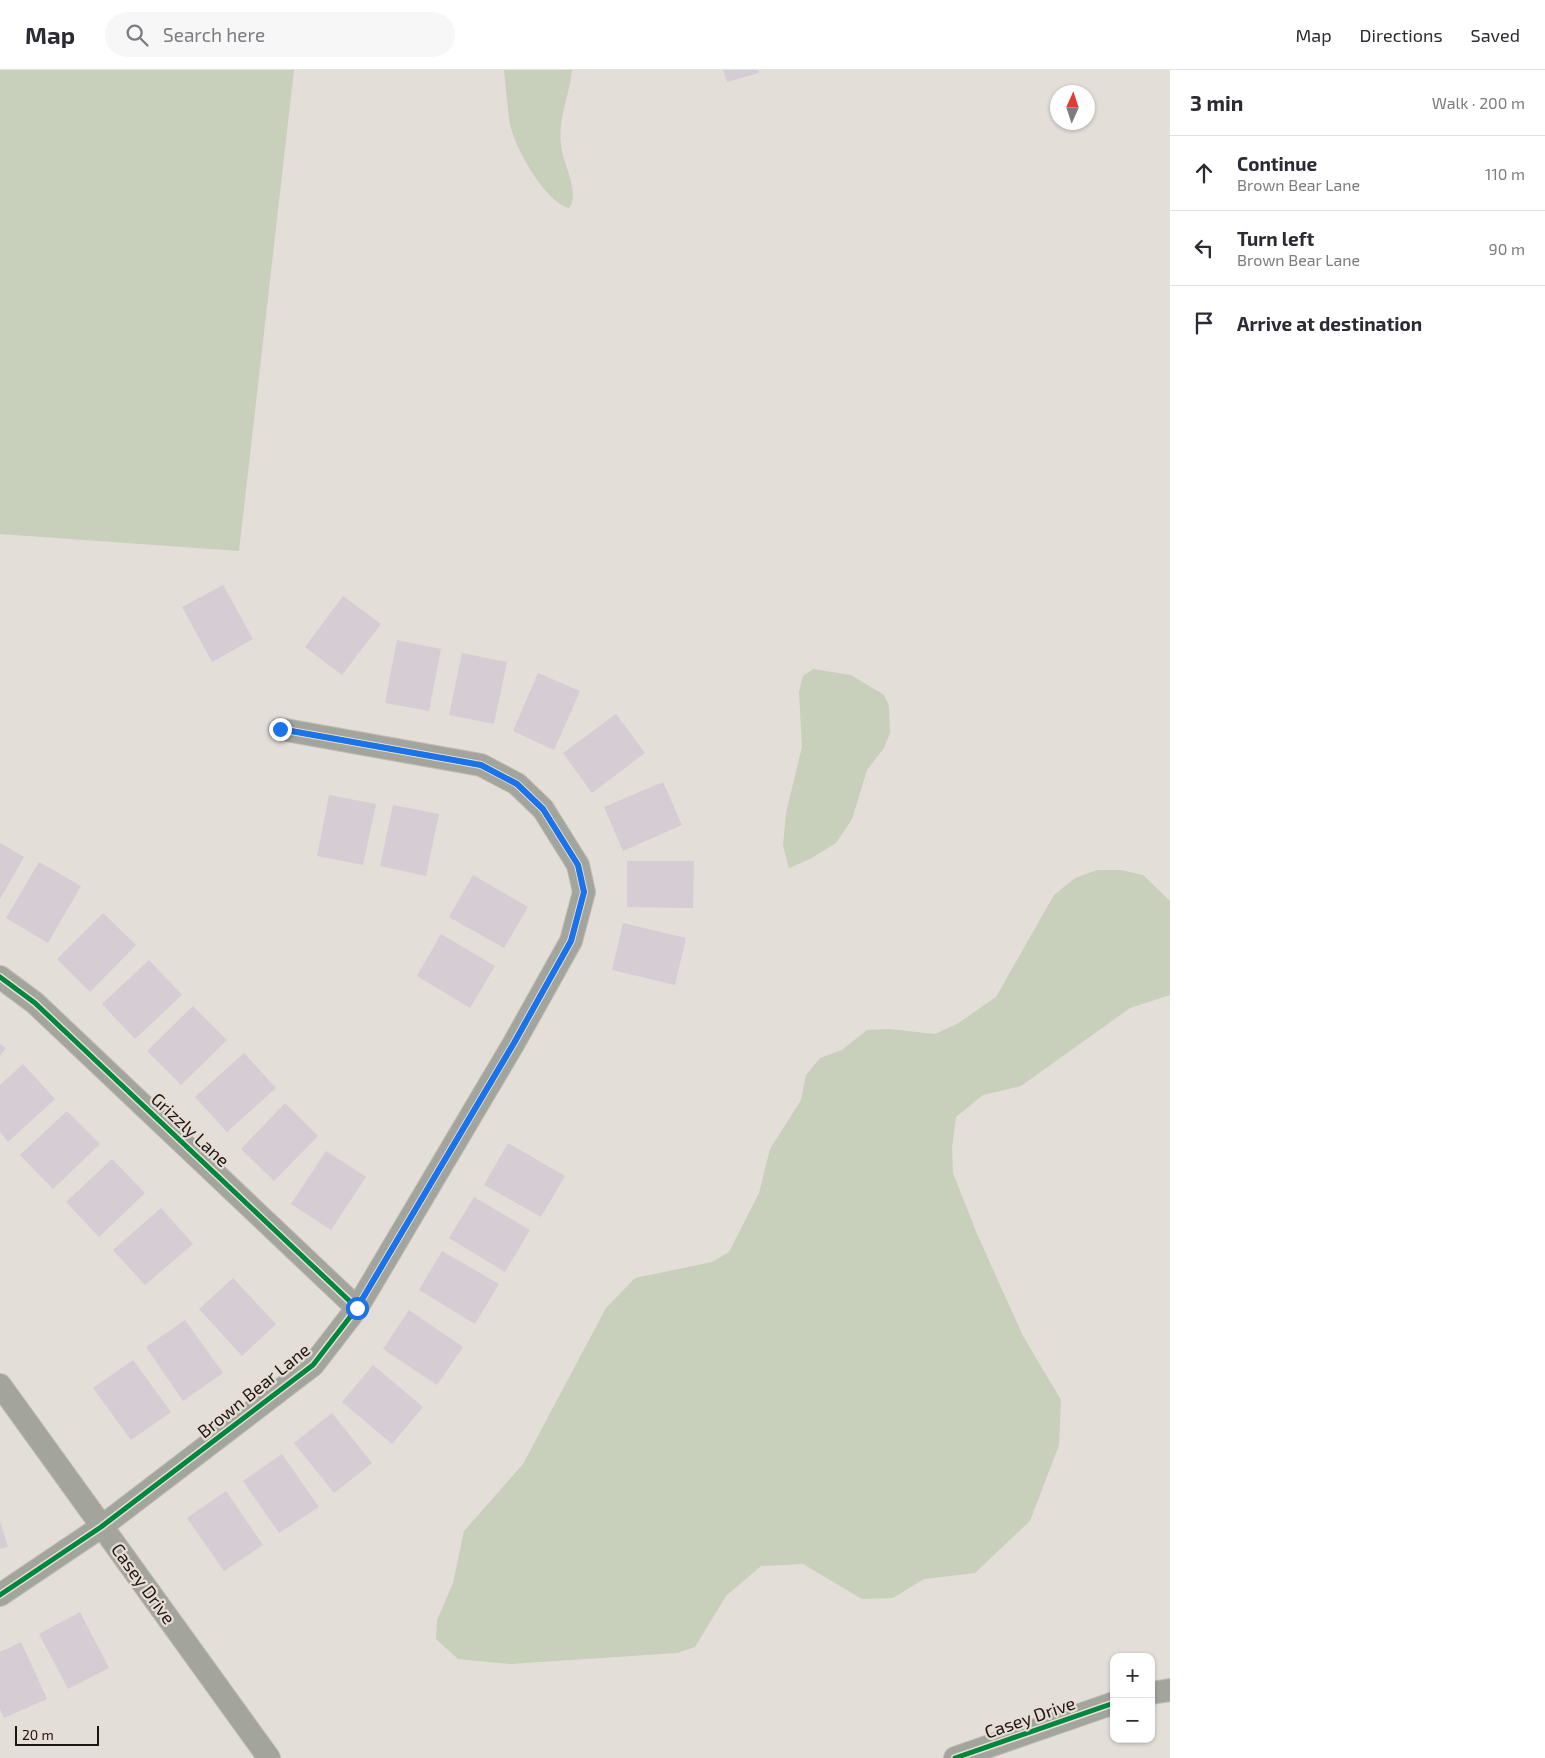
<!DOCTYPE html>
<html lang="en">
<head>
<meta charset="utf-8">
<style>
  :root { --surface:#fff; --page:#f7f7f7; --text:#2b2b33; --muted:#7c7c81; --line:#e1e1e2 }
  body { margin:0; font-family:"Exo 2",sans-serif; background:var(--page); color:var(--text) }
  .controls { position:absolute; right:15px; bottom:15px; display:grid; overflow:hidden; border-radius:10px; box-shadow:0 1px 4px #0004 }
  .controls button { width:45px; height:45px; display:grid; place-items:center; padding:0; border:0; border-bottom:1px solid var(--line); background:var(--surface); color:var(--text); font:25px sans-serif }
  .compass { position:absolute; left:1050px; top:15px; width:45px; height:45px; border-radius:50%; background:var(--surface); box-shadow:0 1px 4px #0004; rotate:3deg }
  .scale { position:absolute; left:15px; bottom:12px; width:84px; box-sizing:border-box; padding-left:5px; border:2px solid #1a1613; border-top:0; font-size:14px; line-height:18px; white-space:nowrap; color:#1a1613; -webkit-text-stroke:4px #e8ddd4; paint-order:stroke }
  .stop { position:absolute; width:15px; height:15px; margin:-11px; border:4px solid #1a73e8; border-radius:50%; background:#fff }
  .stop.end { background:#1a73e8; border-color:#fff; box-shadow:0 1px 5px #0008 }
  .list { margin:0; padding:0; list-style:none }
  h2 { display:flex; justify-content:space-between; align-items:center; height:65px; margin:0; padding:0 20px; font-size:21px }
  h2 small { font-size:16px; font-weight:400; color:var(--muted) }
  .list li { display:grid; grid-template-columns:32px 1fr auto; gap:15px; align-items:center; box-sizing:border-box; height:75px; padding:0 20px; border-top:1px solid var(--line) }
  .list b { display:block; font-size:19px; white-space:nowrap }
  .list p { margin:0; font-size:16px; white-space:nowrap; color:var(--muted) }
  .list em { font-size:16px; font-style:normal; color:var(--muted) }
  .icon { flex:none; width:28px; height:28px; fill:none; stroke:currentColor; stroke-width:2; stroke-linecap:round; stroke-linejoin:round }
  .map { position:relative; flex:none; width:1170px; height:1688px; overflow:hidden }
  header { display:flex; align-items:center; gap:30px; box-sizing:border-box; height:70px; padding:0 25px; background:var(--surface); border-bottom:1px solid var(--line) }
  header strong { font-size:24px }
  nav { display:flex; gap:28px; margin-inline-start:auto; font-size:18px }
  .search { width:350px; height:45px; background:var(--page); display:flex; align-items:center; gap:12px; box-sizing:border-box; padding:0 18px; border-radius:28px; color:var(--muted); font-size:19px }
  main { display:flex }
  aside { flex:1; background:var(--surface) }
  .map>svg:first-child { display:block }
  .green { fill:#c8cfba }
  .building { fill:#d6ccd3 }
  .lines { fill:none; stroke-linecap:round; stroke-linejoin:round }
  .street-casing { stroke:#bfbab6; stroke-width:24 }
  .street { stroke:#a3a59d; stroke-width:22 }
  .cycleway-casing { stroke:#e8ddd4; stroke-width:8 }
  .cycleway { stroke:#00873e; stroke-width:5 }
  .route { stroke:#1a73e8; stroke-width:6 }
  .labels { text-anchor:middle; stroke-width:4.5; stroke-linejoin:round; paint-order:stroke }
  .street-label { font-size:18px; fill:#1a1613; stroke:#e8ddd4 }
</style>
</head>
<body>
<header>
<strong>Map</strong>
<div class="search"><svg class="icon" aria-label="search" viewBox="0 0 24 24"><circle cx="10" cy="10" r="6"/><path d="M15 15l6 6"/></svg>Search here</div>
<nav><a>Map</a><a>Directions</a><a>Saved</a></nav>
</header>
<main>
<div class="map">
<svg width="1170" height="1688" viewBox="0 0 1170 1688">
  <rect width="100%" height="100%" fill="#e4ded9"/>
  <!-- green -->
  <g class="green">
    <polygon points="0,0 294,0 239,481 0,464"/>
    <path d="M 504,0 L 572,0 C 569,29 556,51 562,81 C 565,97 580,125 569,138 C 545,132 515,78 510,54 C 507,37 506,18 504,0 Z"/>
    <polygon points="813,599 851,605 884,625 889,636 890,663 884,678 867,700 852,749 836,773 810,789 789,798 783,776 786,743 802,677 799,622 803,606"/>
    <polygon points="1097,800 1121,800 1143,805 1170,831 1170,925 1130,938 1021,1016 983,1025 956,1047 952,1078 953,1103 977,1164 1023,1266 1061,1330 1059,1375 1030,1451 975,1503 924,1509 893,1528 862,1529 803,1494 761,1496 726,1526 695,1577 677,1583 510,1594 458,1589 436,1569 437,1550 453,1513 464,1461 523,1394 606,1238 635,1208 712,1192 729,1182 759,1123 770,1079 801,1030 806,1005 820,988 842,980 867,960 889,959 935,964 957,954 996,927 1054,825 1075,808"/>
  </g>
  <!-- building -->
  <g class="building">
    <polygon points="723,0 758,0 759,3 727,12"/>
    <polygon points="223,515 253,569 212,592 182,537"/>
    <polygon points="343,526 381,554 342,605 305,577"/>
    <polygon points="397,570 441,579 429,641 385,633"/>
    <polygon points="462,583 507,592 494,654 449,645"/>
    <polygon points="538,603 580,621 554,680 513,661"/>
    <polygon points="616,644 645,683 592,723 563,683"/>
    <polygon points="663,712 682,755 623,781 604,737"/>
    <polygon points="329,725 376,734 363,795 317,786"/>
    <polygon points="393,735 439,744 426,806 380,796"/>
    <polygon points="0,773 24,787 0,829"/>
    <polygon points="627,791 694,791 693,838 627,837"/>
    <polygon points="39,792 81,816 48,873 6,848"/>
    <polygon points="473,805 528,837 504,878 449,847"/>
    <polygon points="103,843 136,875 90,922 57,889"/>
    <polygon points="623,853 686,868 675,915 612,900"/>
    <polygon points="441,864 495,896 470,938 417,906"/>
    <polygon points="149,890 182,925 135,969 102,934"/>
    <polygon points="193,936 227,970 181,1015 147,981"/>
    <polygon points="0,974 6,978 0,986"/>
    <polygon points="244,983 276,1018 227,1062 195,1027"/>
    <polygon points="23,994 55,1029 8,1072 0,1062 0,1015"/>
    <polygon points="285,1033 318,1066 274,1111 241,1079"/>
    <polygon points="67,1041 100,1074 53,1119 20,1085"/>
    <polygon points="508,1073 565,1106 541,1147 484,1115"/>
    <polygon points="326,1081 366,1107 331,1160 291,1134"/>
    <polygon points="112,1089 145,1123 99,1167 66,1132"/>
    <polygon points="474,1127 530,1160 505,1202 449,1168"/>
    <polygon points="161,1138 193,1174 145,1215 113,1180"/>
    <polygon points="442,1181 499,1214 475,1254 419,1220"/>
    <polygon points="233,1208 276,1254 242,1286 199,1239"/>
    <polygon points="409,1240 463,1277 437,1315 383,1279"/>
    <polygon points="185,1250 223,1303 183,1331 146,1277"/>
    <polygon points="133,1290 171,1342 131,1370 93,1318"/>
    <polygon points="373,1295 423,1337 392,1374 342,1332"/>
    <polygon points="332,1343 372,1393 334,1423 294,1373"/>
    <polygon points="282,1384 319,1437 279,1463 243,1411"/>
    <polygon points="226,1421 263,1475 224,1501 187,1448"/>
    <polygon points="0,1451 8,1477 0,1479"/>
    <polygon points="80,1542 109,1598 68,1619 39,1564"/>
    <polygon points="21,1572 47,1629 4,1648 0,1639 0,1582"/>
  </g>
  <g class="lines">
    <!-- street casing -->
    <g class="street-casing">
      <g id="street">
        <polyline points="0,907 35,933 357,1238"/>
        <polyline points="0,1315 269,1688"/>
        <polyline points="0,1525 101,1457 313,1295 357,1238 514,973 571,871 584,822 578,795 543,739 517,714 481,695 280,659"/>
        <polyline points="1151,1623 1170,1620"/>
        <polyline points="955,1688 1114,1633"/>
      </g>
    </g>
    <!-- street -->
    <use href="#street" class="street"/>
    <!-- cycleway casing -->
    <g class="cycleway-casing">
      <g id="cycleway">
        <polyline points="0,907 35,933 357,1238"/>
        <polyline points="0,1525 101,1457 313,1295 357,1238 514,973 571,871 584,822 578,795 543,739 517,714 481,695 280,659"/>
        <polyline points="955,1688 1114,1633"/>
      </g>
    </g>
    <!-- cycleway -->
    <use href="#cycleway" class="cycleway"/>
  </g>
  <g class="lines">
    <!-- route -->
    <polyline class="route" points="280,659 481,695 517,714 543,739 578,795 584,822 571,871 514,973 357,1238"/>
  </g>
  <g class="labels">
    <!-- street labels -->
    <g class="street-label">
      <text transform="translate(190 1060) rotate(43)" y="6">Grizzly Lane</text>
      <text transform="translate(254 1321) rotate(-39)" y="6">Brown Bear Lane</text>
      <text transform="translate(143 1514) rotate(54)" y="6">Casey Drive</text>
      <text transform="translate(1030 1648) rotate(-19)" y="6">Casey Drive</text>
    </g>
  </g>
</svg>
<div class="controls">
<button>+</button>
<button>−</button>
</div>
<svg class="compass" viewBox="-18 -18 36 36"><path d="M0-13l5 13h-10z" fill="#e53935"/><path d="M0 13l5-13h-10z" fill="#7c7c81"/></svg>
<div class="scale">20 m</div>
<div class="stop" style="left:357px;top:1238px"></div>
<div class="stop end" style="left:280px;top:659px"></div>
</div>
<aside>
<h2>3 min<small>Walk · 200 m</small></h2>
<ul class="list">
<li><svg class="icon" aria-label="ahead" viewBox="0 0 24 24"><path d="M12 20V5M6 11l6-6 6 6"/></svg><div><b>Continue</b><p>Brown Bear Lane</p></div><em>110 m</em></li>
<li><svg class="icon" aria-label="left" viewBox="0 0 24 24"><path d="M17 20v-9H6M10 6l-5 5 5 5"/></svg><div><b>Turn left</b><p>Brown Bear Lane</p></div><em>90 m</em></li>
<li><svg class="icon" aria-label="arrive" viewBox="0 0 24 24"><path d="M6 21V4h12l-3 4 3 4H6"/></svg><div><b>Arrive at destination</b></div></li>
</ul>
</aside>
</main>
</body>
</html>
